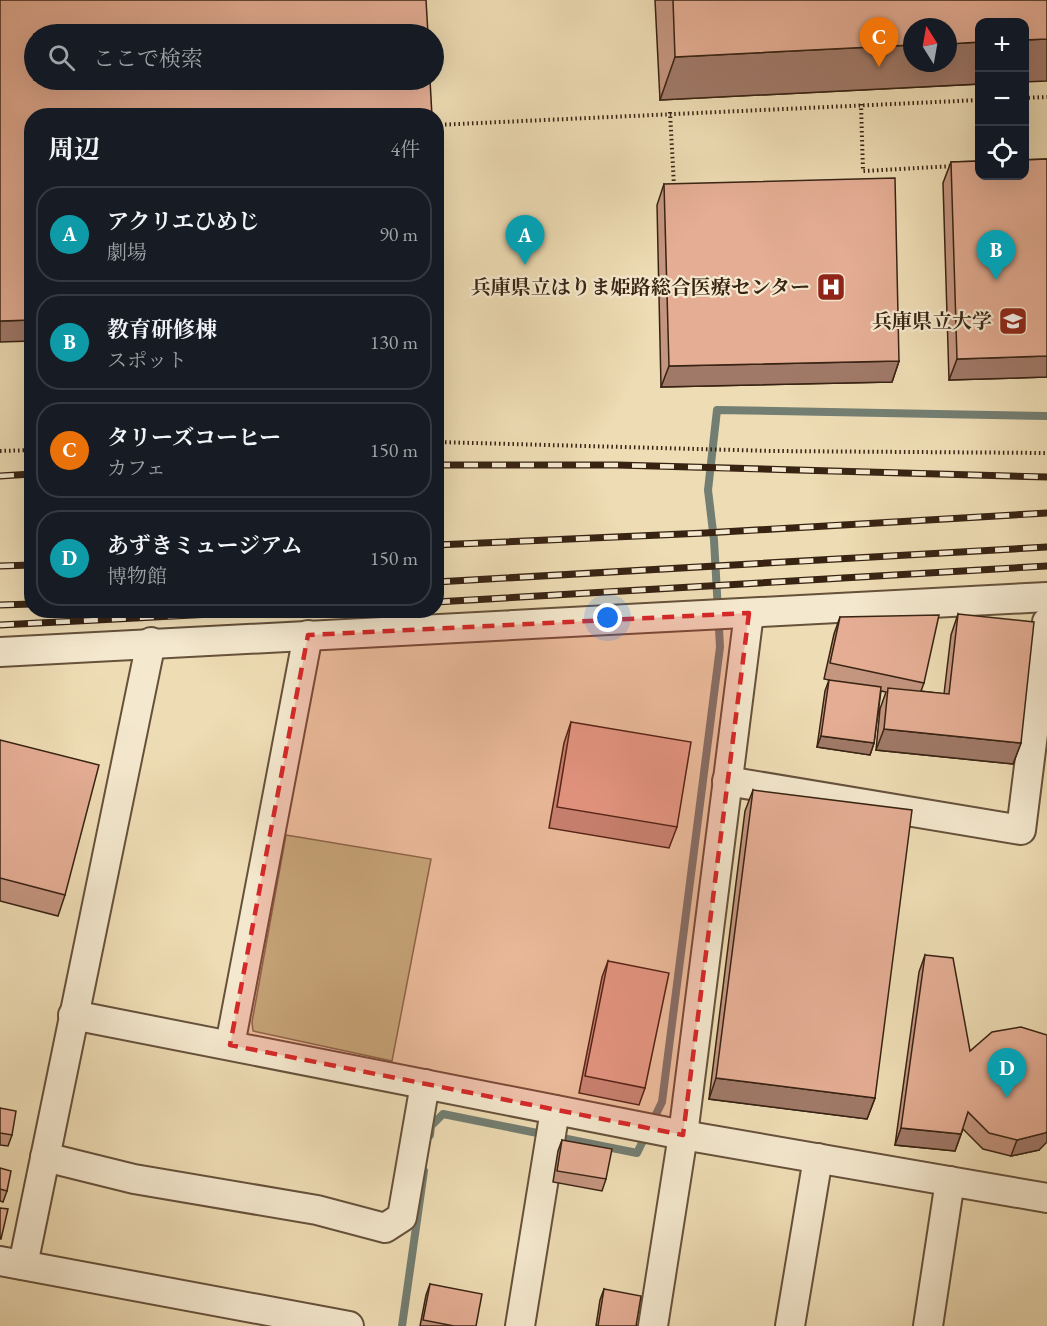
<!DOCTYPE html>
<html lang="ja">
<head>
<meta charset="utf-8">
<style>
  :root { --surface:#171b24; --page:#20242c; --text:#f1f3f6; --muted:#9ea1a6; --line:#363941; --accent:#c59692 }
  body { margin:0; font-family:"EB Garamond","Noto Serif JP",serif; background:var(--page); color:var(--text) }
  .controls { position:absolute; right:18px; top:18px; display:grid; overflow:hidden; border-radius:12px; box-shadow:0 6px 24px #0002 }
  .controls button { width:54px; height:54px; display:grid; place-items:center; padding:0; border:0; border-bottom:2px solid var(--line); background:var(--surface); color:var(--text); font:30px sans-serif }
  .compass { position:absolute; left:903px; top:18px; width:54px; height:54px; border-radius:50%; background:var(--surface); box-shadow:0 6px 24px #0002; rotate:349deg }
  .you { position:absolute; left:608px; top:618px; width:21px; height:21px; margin:-15px; border:4px solid #fff; border-radius:50%; background:#1a73e8; box-shadow:0 0 0 9px #1a73e833 }
  .badge { display:grid; place-items:center; width:39px; height:39px; border-radius:50%; background:var(--accent); color:#fff; font-size:20px; font-weight:700 }
  .pin { position:absolute; translate:-50% -50px; filter:drop-shadow(0 2px 3px #0008) }
  .pin::after { content:''; position:absolute; top:32px; width:21px; height:18px; background:inherit; clip-path:polygon(0 0,100% 0,50% 100%) }
  .list { margin:0; padding:0; list-style:none }
  h2 { display:flex; justify-content:space-between; align-items:center; height:78px; margin:0; padding:0 24px; font-size:26px }
  h2 small { font-size:20px; font-weight:400; color:var(--muted) }
  .list li { display:grid; grid-template-columns:39px 1fr auto; gap:18px; align-items:center; box-sizing:border-box; height:96px; margin:0 12px 12px; padding:0 12px; border:2px solid var(--line); border-radius:24px }
  .list b { display:block; font-size:22px; white-space:nowrap }
  .list p { margin:0; font-size:20px; white-space:nowrap; color:var(--muted) }
  .list em { font-size:20px; font-style:normal; color:var(--muted) }
  .icon { flex:none; width:33px; height:33px; fill:none; stroke:currentColor; stroke-width:2; stroke-linecap:round; stroke-linejoin:round }
  .map { position:relative; flex:none; width:1047px; height:1326px; overflow:hidden }
  .search { position:absolute; background:var(--surface); box-shadow:0 6px 24px #0002; left:24px; top:24px; width:420px; height:66px; display:flex; align-items:center; gap:15px; box-sizing:border-box; padding:0 21px; border-radius:33px; color:var(--muted); font-size:22px }
  .panel { position:absolute; background:var(--surface); box-shadow:0 6px 24px #0002; left:24px; top:108px; width:420px; height:510px; border-radius:24px }
  .map>svg:first-child { display:block }
  .green { fill:#bfbe88; stroke:#7c704e; stroke-width:1.5 }
  .lines { fill:none; stroke-linecap:round; stroke-linejoin:round }
  .stream { stroke:#737e72; stroke-width:8 }
  .minor-casing { stroke:#66513b; stroke-width:32 }
  .path { stroke:#382313; stroke-width:4; stroke-dasharray:1.5 3; stroke-linecap:butt }
  .minor { stroke:#f4e8ce; stroke-width:28 }
  .rail-casing { stroke:#382313; stroke-width:7 }
  .rail { stroke:#f4e8ce; stroke-width:4.5; stroke-dasharray:14; stroke-linecap:butt }
  .wall { fill:#c4957f; stroke:#382313; stroke-width:1.5 }
  .shaded-wall { fill:#a07968; stroke:#382313; stroke-width:1.5 }
  .building { fill:#e4ad94; stroke:#382313; stroke-width:1.5 }
  .marked { fill:#d62828; fill-opacity:0.2; stroke:#d62828; stroke-width:4.5; stroke-dasharray:12 8; stroke-linejoin:round }
  .labels { text-anchor:middle; stroke-width:4.5; stroke-linejoin:round; paint-order:stroke }
  .poi-label { font-size:20px; font-weight:bold; fill:#382313; stroke:#f4e8ce; text-anchor:end }
</style>
</head>
<body>
<div class="map">
<svg width="1047" height="1326" viewBox="0 0 1047 1326">
  <rect width="100%" height="100%" fill="#eedcb4"/>
  <filter id="stains"><feTurbulence type="fractalNoise" baseFrequency=".00333" numOctaves="4"/><feColorMatrix values="0 0 0 0 .2 0 0 0 0 .09 0 0 0 0 .02 0 0 0 .5 -.17"/></filter>
  <radialGradient id="worn" r=".72"><stop offset=".6" stop-color="#630" stop-opacity="0"/><stop offset="1" stop-color="#630" stop-opacity=".3"/></radialGradient>
  <!-- green -->
  <polygon class="green" points="286,835 431,859 392,1061 253,1031 252,1022"/>
  <g class="lines">
    <!-- stream -->
    <g class="stream">
      <polyline points="430,1135 431,1126 443,1114 637,1153 662,1102 720,647 714,540 708,490 717,410 1047,416"/>
      <polyline points="402,1326 424,1171"/>
    </g>
    <!-- minor casing -->
    <g class="minor-casing">
      <g id="minor">
        <polyline points="0,652 1047,597"/>
        <polyline points="727,781 1021,830 1047,622"/>
        <polyline points="73,1015 683,1135 1047,1198"/>
        <polyline points="230,1045 308,635"/>
        <polyline points="45,1157 134,1179 317,1210 385,1228 402,1217 425,1084"/>
        <polyline points="0,1261 349,1326"/>
        <polyline points="23,1265 151,642"/>
        <polyline points="520,1326 555,1110"/>
        <polyline points="653,1326 683,1135 749,613"/>
        <polyline points="790,1326 818,1158"/>
        <polyline points="928,1326 950,1181"/>
      </g>
    </g>
    <!-- path -->
    <g class="path">
      <polyline points="1024,98 1047,97"/>
      <polyline points="861,104 863,171 954,166"/>
      <polyline points="670,112 674,186"/>
      <polyline points="436,125 980,100"/>
      <polyline points="436,442 772,451 1047,453"/>
      <polyline points="0,451 32,450"/>
    </g>
    <!-- minor -->
    <use href="#minor" class="minor"/>
    <!-- rail casing -->
    <g class="rail-casing">
      <g id="rail">
        <polyline points="436,465 617,465 1047,477"/>
        <polyline points="0,476 32,474"/>
        <polyline points="436,545 705,533 1047,513"/>
        <polyline points="0,566 32,565"/>
        <polyline points="436,582 1047,547"/>
        <polyline points="436,602 1047,566"/>
        <polyline points="0,605 32,604"/>
        <polyline points="0,625 291,610"/>
      </g>
    </g>
    <!-- rail -->
    <use href="#rail" class="rail"/>
  </g>
  <!-- wall -->
  <g class="wall">
    <polygon points="655,0 1047,0 980,22 980,84 660,100"/>
    <polygon points="1047,159 1047,377 949,380 943,183 951,162"/>
    <polygon points="664,184 899,361 892,382 661,387 657,205"/>
    <polygon points="958,614 1021,743 1013,764 876,750 880,709 886,692 881,691 874,743 870,755 817,747 825,691 829,680 824,679 834,634 840,617 924,683 921,691 944,694 951,635"/>
    <polygon points="571,722 677,827 669,848 549,828 564,743"/>
    <polygon points="0,740 65,895 58,916 0,901"/>
    <polygon points="753,790 875,1098 867,1119 709,1099 745,811"/>
    <polygon points="925,955 970,1051 1039,1150 1011,1156 983,1149 963,1129 955,1151 895,1145 919,972"/>
    <polygon points="608,961 645,1088 639,1105 579,1093 602,977"/>
    <polygon points="0,1108 12,1135 8,1146 0,1145"/>
    <polygon points="562,1140 606,1179 602,1191 553,1182 558,1151"/>
    <polygon points="0,1168 7,1191 3,1202 0,1201"/>
    <polygon points="430,1284 476,1326 420,1326 426,1295"/>
    <polygon points="604,1289 636,1326 596,1326 600,1300"/>
  </g>
  <!-- shaded-wall -->
  <g class="shaded-wall">
    <polygon points="1047,39 1047,81 1024,82 1024,40"/>
    <polygon points="980,42 980,84 660,100 675,57 912,45 912,63 948,63 948,44"/>
    <polygon points="436,300 440,300 436,310"/>
    <polygon points="32,320 32,341 0,342 0,321"/>
    <polygon points="1047,356 1047,377 949,380 957,359"/>
    <polygon points="899,361 892,382 661,387 669,366"/>
    <polygon points="884,729 1021,743 1013,764 876,750"/>
    <polygon points="821,736 874,743 870,755 817,747"/>
    <polygon points="716,1078 875,1098 867,1119 709,1099"/>
    <polygon points="901,1128 961,1134 955,1151 895,1145"/>
    <polygon points="1047,1132 1047,1142 1039,1150 1011,1156 1017,1140"/>
  </g>
  <!-- building -->
  <g class="building">
    <polygon points="0,0 426,0 428,34 34,34 34,80 430,80 432,116 32,116 32,320 0,321"/>
    <polygon points="673,0 1047,0 1047,39 1024,40 1024,22 980,22 980,42 948,44 948,27 912,27 912,45 675,57"/>
    <polygon points="1047,159 1047,356 957,359 951,162 980,161 980,176 1024,176 1024,160"/>
    <polygon points="895,178 899,361 669,366 664,184"/>
    <polygon points="436,221 440,300 436,300"/>
    <polygon points="958,614 1034,622 1021,743 884,729 888,688 949,694"/>
    <polygon points="939,615 924,683 830,663 840,617"/>
    <polygon points="829,680 881,687 874,743 821,736"/>
    <polygon points="571,722 691,742 677,827 557,807"/>
    <polygon points="0,740 99,765 65,895 0,878"/>
    <polygon points="753,790 912,810 875,1098 716,1078"/>
    <polygon points="925,955 953,958 970,1051 992,1032 1021,1027 1047,1035 1047,1132 1045,1133 1017,1140 989,1133 968,1112 961,1134 901,1128"/>
    <polygon points="608,961 669,973 645,1088 585,1076"/>
    <polygon points="0,1108 16,1111 12,1135 0,1133"/>
    <polygon points="562,1140 612,1149 606,1179 557,1171"/>
    <polygon points="0,1168 11,1171 7,1191 0,1189"/>
    <polygon points="0,1208 8,1209 1,1239 0,1239"/>
    <polygon points="430,1284 482,1294 476,1326 454,1326 423,1320"/>
    <polygon points="604,1289 641,1296 636,1326 598,1326"/>
  </g>
  <!-- marked area -->
  <path class="marked" d="M 749,613 L 683,1135 L 230,1045 L 308,635 Z"/>
  <!-- icons -->
  <defs>
    <g id="hospital-square" transform="scale(1.5)"><rect x="-9" y="-9" width="18" height="18" rx="4" fill="#8f2418" stroke="#f4e8ce"/><path d="M-5-5h3v3.5h4V-5h3V5h-3V1.5h-4V5h-3Z" fill="#fff"/></g>
    <g id="university-square" transform="scale(1.5)"><rect x="-9" y="-9" width="18" height="18" rx="4" fill="#8f2418" stroke="#f4e8ce"/><path d="M0-5L7-2L0 1L-7-2ZM-4 1L0 2.5L4 1V4Q0 6-4 4Z" fill="#fff"/></g>
  </defs>
  <g fill-rule="evenodd">
    <use href="#hospital-square" x="831" y="287"/>
    <use href="#university-square" x="1013" y="321"/>
  </g>
  <g class="labels">
    <!-- poi labels -->
    <g class="poi-label">
      <text x="810" y="294">兵庫県立はりま姫路総合医療センター</text>
      <text x="992" y="328">兵庫県立大学</text>
    </g>
  </g>
  <rect width="100%" height="100%" filter="url(#stains)"/>
  <rect width="100%" height="100%" fill="url(#worn)"/>
</svg>
<div class="controls">
<button>+</button>
<button>−</button>
<button><svg class="icon" aria-label="locate" viewBox="0 0 24 24"><circle cx="12" cy="12" r="6"/><path d="M12 2v4M12 18v4M2 12h4M18 12h4"/></svg></button>
</div>
<svg class="compass" viewBox="-18 -18 36 36"><path d="M0-13l5 13h-10z" fill="#e53935"/><path d="M0 13l5-13h-10z" fill="#9ea1a6"/></svg>
<div class="you"></div>
<div class="pin badge" style="left:525px;top:265px;background:#0f9aa8">A</div>
<div class="pin badge" style="left:996px;top:280px;background:#0f9aa8">B</div>
<div class="pin badge" style="left:879px;top:67px;background:#e8710a">C</div>
<div class="pin badge" style="left:1007px;top:1098px;background:#0f9aa8">D</div>
<div class="search"><svg class="icon" aria-label="search" viewBox="0 0 24 24"><circle cx="10" cy="10" r="6"/><path d="M15 15l6 6"/></svg>ここで検索</div>
<section class="panel">
<h2>周辺<small>4件</small></h2>
<ul class="list">
<li><span class="badge" style="background:#0f9aa8">A</span><div><b>アクリエひめじ</b><p>劇場</p></div><em>90 m</em></li>
<li><span class="badge" style="background:#0f9aa8">B</span><div><b>教育研修棟</b><p>スポット</p></div><em>130 m</em></li>
<li><span class="badge" style="background:#e8710a">C</span><div><b>タリーズコーヒー</b><p>カフェ</p></div><em>150 m</em></li>
<li><span class="badge" style="background:#0f9aa8">D</span><div><b>あずきミュージアム</b><p>博物館</p></div><em>150 m</em></li>
</ul>
</section>
</div>
</body>
</html>
